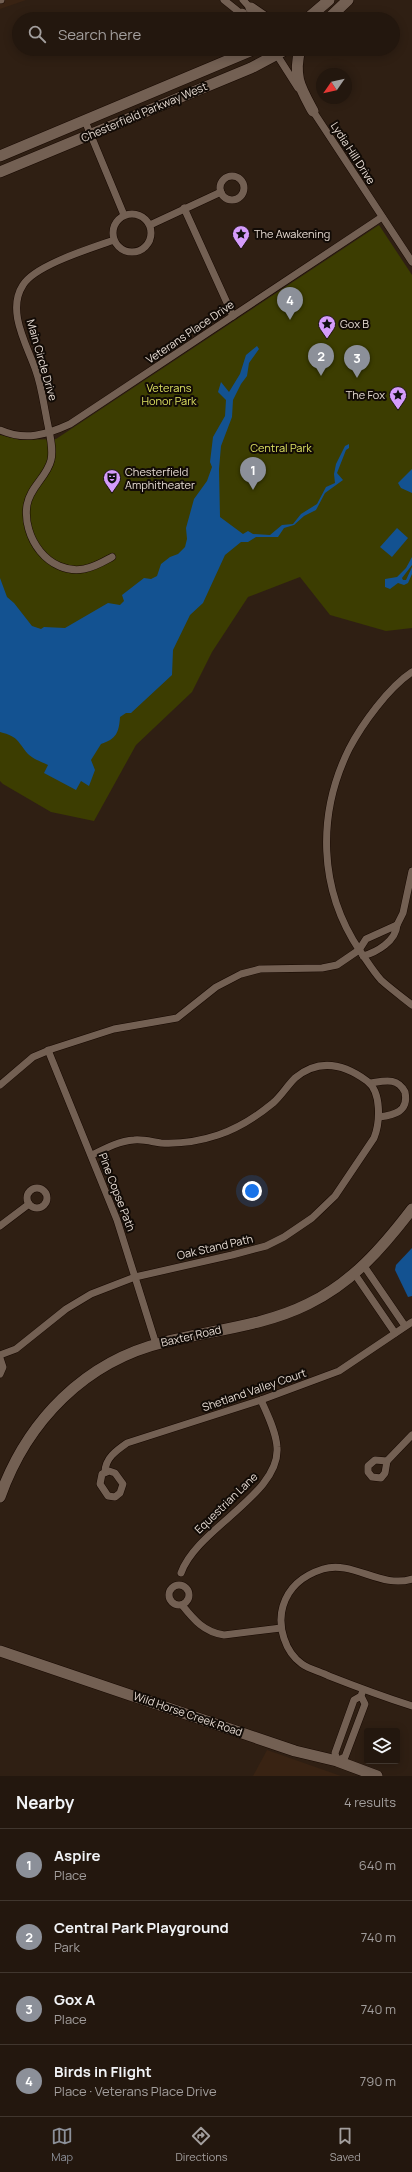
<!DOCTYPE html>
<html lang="en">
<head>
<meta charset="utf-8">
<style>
  :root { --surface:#23170e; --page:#2b2017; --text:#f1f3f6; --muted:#a39f9e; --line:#40362e; --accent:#8c9099 }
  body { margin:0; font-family:Manrope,sans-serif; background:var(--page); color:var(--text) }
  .controls { position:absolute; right:12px; bottom:12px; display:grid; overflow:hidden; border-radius:4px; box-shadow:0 2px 10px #0003 }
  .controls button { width:36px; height:36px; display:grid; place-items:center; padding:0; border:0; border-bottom:1px solid var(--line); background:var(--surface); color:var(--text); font:20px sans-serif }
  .compass { position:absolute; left:316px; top:68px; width:36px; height:36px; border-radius:50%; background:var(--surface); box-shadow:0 2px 10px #0003; rotate:236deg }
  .you { position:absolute; left:252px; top:1191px; width:14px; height:14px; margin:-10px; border:3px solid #fff; border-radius:50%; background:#1a73e8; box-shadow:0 0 0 6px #1a73e833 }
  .badge { display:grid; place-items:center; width:26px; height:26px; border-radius:50%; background:var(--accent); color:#fff; font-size:13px; font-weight:700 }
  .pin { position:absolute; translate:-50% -33px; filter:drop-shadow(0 1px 2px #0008) }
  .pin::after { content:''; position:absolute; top:21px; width:14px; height:12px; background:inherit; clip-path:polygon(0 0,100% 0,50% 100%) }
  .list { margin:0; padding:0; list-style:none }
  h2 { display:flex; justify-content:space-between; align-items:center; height:52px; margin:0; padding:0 16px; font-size:17px }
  h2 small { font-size:13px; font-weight:400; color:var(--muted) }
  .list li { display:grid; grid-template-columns:26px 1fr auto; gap:12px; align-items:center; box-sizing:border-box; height:72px; padding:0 16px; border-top:1px solid var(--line) }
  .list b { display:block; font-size:15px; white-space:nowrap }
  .list p { margin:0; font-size:13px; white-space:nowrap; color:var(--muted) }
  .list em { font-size:13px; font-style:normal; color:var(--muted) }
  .icon { flex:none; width:22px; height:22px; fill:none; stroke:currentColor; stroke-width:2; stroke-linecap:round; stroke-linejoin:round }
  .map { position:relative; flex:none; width:412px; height:1776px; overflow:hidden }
  .search { position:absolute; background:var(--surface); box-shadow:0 2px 10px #0003; left:12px; right:12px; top:12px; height:44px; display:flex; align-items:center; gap:10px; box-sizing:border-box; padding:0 14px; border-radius:22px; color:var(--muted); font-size:15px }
  .sheet { height:340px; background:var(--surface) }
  nav { display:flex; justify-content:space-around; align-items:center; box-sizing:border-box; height:56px; border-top:1px solid var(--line); background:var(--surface); font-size:11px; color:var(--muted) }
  nav a { display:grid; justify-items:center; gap:2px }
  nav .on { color:var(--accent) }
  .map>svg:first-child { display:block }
  .built { fill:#392313 }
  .green { fill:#3c3d01 }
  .water { fill:#135291 }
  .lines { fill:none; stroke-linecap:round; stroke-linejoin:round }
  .street-casing { stroke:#170801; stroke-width:8 }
  .secondary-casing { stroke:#170801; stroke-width:12 }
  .street { stroke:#736053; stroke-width:7 }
  .secondary { stroke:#736053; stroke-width:11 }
  .labels { text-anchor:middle; stroke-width:4; stroke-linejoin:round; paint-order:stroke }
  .street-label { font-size:11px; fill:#e7dcd4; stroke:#120b06 }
  .poi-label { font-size:11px; fill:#e7dcd4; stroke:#120b06; text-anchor:start }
  .park-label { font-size:11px; fill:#dce061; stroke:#120b06 }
</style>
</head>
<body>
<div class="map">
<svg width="412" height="1776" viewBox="0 0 412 1776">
  <rect width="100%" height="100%" fill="#2f1f13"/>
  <!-- built -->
  <g class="built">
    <polygon points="0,0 26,0 0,9"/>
    <polygon points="267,1750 341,1776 253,1776"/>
  </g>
  <!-- green -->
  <polygon class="green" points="379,225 412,275 412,628 386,631 330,615 300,577 248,597 212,652 192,692 136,745 94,821 51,812 3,784 0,781 0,435 20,440 56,439"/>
  <!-- water -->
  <g class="water">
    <path d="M 257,346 L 259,349 L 249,363 L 247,376 L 241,384 L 233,400 L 232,417 L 221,446 L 219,469 L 220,517 L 243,534 L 248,531 L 253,534 L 270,535 L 282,525 L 293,524 L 301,514 L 317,504 L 326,487 L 335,483 L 334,474 L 336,464 L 345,446 L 349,444 L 349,448 L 346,450 L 337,473 L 343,480 L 325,493 L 316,510 L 304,516 L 294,525 L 284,528 L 278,537 L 256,537 L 248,542 L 241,542 L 225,555 L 203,603 L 190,615 L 173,650 L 172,675 L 131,713 L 126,713 L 120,717 C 119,733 116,739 101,744 L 91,760 L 95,770 L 89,786 L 81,781 L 76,790 L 44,773 L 48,765 C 42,762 33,759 28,754 C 17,741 19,737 0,732 L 0,578 L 7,597 L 14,603 L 32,626 L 41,629 L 44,627 L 65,628 L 108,603 L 120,605 L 124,601 L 122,595 L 144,578 L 151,579 L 157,576 L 161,564 L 170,557 L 178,554 L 185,547 L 187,539 L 186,528 L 194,499 L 207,481 L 212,467 L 210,462 L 213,437 L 225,416 L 226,400 L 218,392 L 221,382 L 229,392 L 240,374 L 246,355 Z"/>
    <polygon points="412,469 412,493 401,488 398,483"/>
    <polygon points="397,528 408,538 392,557 380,547"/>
    <polygon points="412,557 412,565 402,578 403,580 406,580 412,567 412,574 408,583 404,585 398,583 390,589 385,587 385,579 397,577 406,568"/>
    <polygon points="412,1248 412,1296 408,1297 395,1270 396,1265"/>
  </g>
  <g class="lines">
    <!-- street casing -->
    <g class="street-casing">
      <g id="street">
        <polyline points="0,0 1,0"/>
        <polyline points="224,0 244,16"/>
        <polyline points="243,0 253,11"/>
        <polyline points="270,49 277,55 298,88"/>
        <polyline points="311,108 412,262"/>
        <polyline points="85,121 124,215"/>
        <circle cx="232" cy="188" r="12"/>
        <polyline points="184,208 233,316"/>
        <circle cx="132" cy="233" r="19"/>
        <polyline points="150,225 221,192"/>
        <path d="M 0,430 C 25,441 46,435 70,424 L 382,217"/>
        <path d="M 112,557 C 103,562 95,567 84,569 C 48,575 22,537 27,505 C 30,487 47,477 51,460 C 54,447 48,428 46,415 C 43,400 41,385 36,371 C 27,345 6,311 23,285 C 35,265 92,248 114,240"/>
        <path d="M 412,672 C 389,687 362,724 349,749 C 317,814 318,889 360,951 C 367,961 373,971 381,980 C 391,989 402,997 412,1005"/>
        <polyline points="397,925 403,913 412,871"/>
        <polyline points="48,1050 117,1220 156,1344"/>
        <path d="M 370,1083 C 385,1081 397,1077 405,1092 C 409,1112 394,1115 379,1117"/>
        <path d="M 0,1085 L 33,1057 L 52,1049 L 114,1029 L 177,1018 L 216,987 L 241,974 L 260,969 L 322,968 L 337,965 L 359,950 L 366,939 L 397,925 C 396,941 377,952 363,956"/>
        <circle cx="37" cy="1198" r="10"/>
        <polyline points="0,1226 29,1204"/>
        <polyline points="364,1266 405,1326"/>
        <polyline points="354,1273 395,1333"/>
        <path d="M 0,1355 L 16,1349 L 66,1309 L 91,1294 L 135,1277 L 232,1255 L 266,1246 L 284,1237 L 312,1218 L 335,1196 L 374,1138 C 380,1123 382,1092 367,1081 C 344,1064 319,1058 295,1078 C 287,1086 281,1096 273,1103 C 256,1117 239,1128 218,1135 C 200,1141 181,1144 161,1143 C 153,1142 143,1139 134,1140 C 119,1141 106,1148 92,1155"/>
        <polyline points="0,1358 3,1367 0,1374"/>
        <polygon points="375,1460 387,1461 385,1473 381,1478 372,1477 368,1472 368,1466"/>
        <polyline points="387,1461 412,1435"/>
        <polygon points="109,1471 115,1473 123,1484 120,1493 115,1497 108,1496 100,1484 102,1474"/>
        <path d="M 105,1472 C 105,1458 117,1450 127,1443 L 261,1400 L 339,1371 L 412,1322"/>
        <path d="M 181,1573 C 197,1528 281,1494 277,1447 C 276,1431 267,1414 261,1400"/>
        <path d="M 412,1579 C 381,1589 353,1560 323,1569 C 304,1575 289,1586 283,1606 C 277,1626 285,1652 302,1664 C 309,1669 321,1672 329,1676 C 357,1687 384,1697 412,1706"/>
        <circle cx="179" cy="1595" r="10"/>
        <path d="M 182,1605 C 194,1620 204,1632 224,1635 L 281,1628"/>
        <polyline points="361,1696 365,1704 345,1757 337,1761 335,1753 354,1700 361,1696 363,1690"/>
      </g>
    </g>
    <!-- secondary casing -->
    <g class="secondary-casing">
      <g id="secondary">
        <polyline points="251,8 267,19"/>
        <polyline points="242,14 244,19"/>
        <polyline points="307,19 329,0"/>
        <polyline points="328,19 348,0"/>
        <path d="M 300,49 C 293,77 300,87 313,111"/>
        <polyline points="0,156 255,49"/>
        <polyline points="0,172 251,68 287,49"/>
        <path d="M 0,1497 C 27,1421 85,1361 165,1342 C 212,1330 264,1326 308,1304 C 352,1283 383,1247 412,1209"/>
        <polyline points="0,1651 295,1751 337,1761 377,1776"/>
      </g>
    </g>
    <!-- street -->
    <use href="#street" class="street"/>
    <!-- secondary -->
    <use href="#secondary" class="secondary"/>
  </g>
  <!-- icons -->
  <defs>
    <g id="sight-pin" transform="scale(0.9)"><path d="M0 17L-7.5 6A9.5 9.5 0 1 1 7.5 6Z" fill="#d59cfb" stroke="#120b06"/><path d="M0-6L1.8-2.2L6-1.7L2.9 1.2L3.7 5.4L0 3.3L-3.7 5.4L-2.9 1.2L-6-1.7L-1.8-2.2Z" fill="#111"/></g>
    <g id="theatre-pin" transform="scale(0.9)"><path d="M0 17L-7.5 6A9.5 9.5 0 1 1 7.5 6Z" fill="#d59cfb" stroke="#120b06"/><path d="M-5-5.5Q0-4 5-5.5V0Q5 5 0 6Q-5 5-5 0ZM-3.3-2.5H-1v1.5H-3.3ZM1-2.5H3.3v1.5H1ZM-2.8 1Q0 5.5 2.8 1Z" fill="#111"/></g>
  </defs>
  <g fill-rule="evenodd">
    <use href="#sight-pin" x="241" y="234"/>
    <use href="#sight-pin" x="327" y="324"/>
    <use href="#sight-pin" x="398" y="395"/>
    <use href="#theatre-pin" x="112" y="478"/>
  </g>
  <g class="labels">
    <!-- street labels -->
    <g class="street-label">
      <text transform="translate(144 112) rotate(-23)" y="4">Chesterfield Parkway West</text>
      <text transform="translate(353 153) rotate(57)" y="4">Lydia Hill Drive</text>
      <text transform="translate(190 332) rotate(-34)" y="4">Veterans Place Drive</text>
      <text transform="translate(42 360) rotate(74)" y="4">Main Circle Drive</text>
      <text transform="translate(117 1192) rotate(69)" y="4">Pine Copse Path</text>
      <text transform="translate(215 1247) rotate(-13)" y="4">Oak Stand Path</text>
      <text transform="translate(191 1336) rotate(-13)" y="4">Baxter Road</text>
      <text transform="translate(254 1390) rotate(-19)" y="4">Shetland Valley Court</text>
      <text transform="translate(226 1503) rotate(-44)" y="4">Equestrian Lane</text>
      <text transform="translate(188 1714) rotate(19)" y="4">Wild Horse Creek Road</text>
    </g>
    <!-- poi labels -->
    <g class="poi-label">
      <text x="254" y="238">The Awakening</text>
      <text x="340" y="328">Gox B</text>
      <text x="385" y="399" text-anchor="end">The Fox</text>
      <text x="125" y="476">Chesterfield<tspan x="125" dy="13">Amphitheater</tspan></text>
    </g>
    <!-- park labels -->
    <g class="park-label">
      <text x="169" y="392">Veterans<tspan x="169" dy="13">Honor Park</tspan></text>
      <text x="281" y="452">Central Park</text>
    </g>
  </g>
</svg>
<div class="controls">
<button><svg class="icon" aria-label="layers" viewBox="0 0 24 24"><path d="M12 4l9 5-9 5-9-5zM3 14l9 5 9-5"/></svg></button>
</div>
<svg class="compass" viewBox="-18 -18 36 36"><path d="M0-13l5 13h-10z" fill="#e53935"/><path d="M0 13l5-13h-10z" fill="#a39f9e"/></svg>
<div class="you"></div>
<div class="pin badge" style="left:253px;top:490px">1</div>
<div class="pin badge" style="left:321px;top:376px">2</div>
<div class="pin badge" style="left:357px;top:378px">3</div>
<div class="pin badge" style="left:290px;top:320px">4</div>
<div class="search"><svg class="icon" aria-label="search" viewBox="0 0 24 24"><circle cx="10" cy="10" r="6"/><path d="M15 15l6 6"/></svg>Search here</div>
</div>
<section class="sheet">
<h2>Nearby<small>4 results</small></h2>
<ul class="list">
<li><span class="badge">1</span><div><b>Aspire</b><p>Place</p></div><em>640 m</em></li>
<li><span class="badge">2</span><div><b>Central Park Playground</b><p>Park</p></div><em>740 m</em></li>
<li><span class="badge">3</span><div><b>Gox A</b><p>Place</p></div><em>740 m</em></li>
<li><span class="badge">4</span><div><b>Birds in Flight</b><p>Place · Veterans Place Drive</p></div><em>790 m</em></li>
</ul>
</section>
<nav>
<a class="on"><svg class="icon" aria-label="map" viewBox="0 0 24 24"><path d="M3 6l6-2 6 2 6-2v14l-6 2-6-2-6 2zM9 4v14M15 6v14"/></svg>Map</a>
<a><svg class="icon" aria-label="directions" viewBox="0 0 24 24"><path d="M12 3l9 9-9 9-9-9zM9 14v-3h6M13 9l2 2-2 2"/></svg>Directions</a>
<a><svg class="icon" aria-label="saved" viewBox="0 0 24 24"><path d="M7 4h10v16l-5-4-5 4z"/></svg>Saved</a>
</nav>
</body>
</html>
